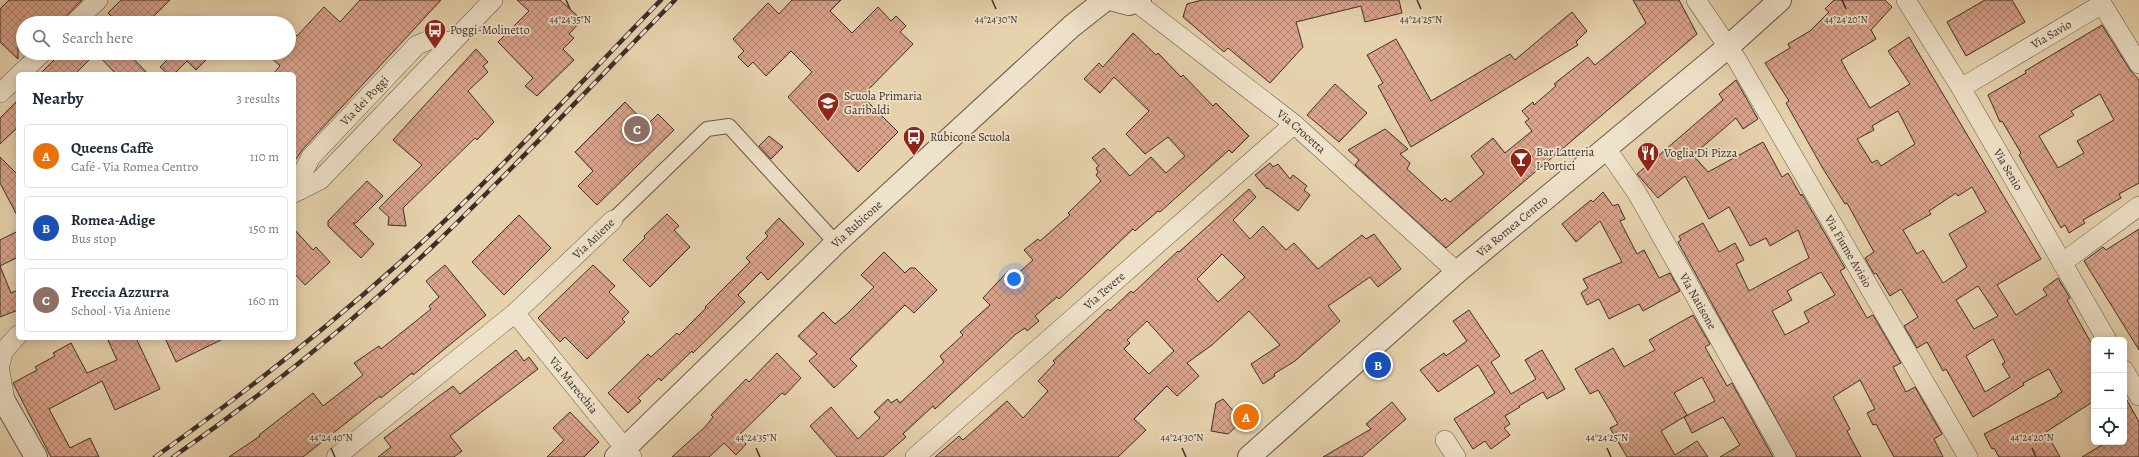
<!DOCTYPE html>
<html lang="en">
<head>
<meta charset="utf-8">
<style>
  :root { --surface:#fff; --page:#f6f6f7; --text:#1f2937; --muted:#747a83; --line:#e0e1e3; --accent:#b45309 }
  body { margin:0; font-family:Alegreya,serif; background:var(--page); color:var(--text) }
  .controls { position:absolute; right:12px; bottom:12px; display:grid; overflow:hidden; border-radius:6px; box-shadow:0 2px 10px #0003 }
  .controls button { width:36px; height:36px; display:grid; place-items:center; padding:0; border:0; border-bottom:1px solid var(--line); background:var(--surface); color:var(--text); font:20px sans-serif }
  .you { position:absolute; left:1014px; top:279px; width:14px; height:14px; margin:-10px; border:3px solid #fff; border-radius:50%; background:#1a73e8; box-shadow:0 0 0 6px #1a73e833 }
  .badge { display:grid; place-items:center; width:26px; height:26px; border-radius:50%; background:var(--accent); color:#fff; font-size:13px; font-weight:700 }
  .pin { position:absolute; translate:-50% -50%; border:2px solid #fff; box-shadow:0 1px 4px #0006 }
  .list { margin:0; padding:0; list-style:none }
  h2 { display:flex; justify-content:space-between; align-items:center; height:52px; margin:0; padding:0 16px; font-size:17px }
  h2 small { font-size:13px; font-weight:400; color:var(--muted) }
  .list li { display:grid; grid-template-columns:26px 1fr auto; gap:12px; align-items:center; box-sizing:border-box; height:64px; margin:0 8px 8px; padding:0 8px; border:1px solid var(--line); border-radius:6px }
  .list b { display:block; font-size:15px; white-space:nowrap }
  .list p { margin:0; font-size:13px; white-space:nowrap; color:var(--muted) }
  .list em { font-size:13px; font-style:normal; color:var(--muted) }
  .icon { flex:none; width:22px; height:22px; fill:none; stroke:currentColor; stroke-width:2; stroke-linecap:round; stroke-linejoin:round }
  .map { position:relative; flex:none; width:2139px; height:457px; overflow:hidden }
  .search { position:absolute; background:var(--surface); box-shadow:0 2px 10px #0003; left:16px; top:16px; width:280px; height:44px; display:flex; align-items:center; gap:10px; box-sizing:border-box; padding:0 14px; border-radius:22px; color:var(--muted); font-size:15px }
  .panel { position:absolute; background:var(--surface); box-shadow:0 2px 10px #0003; left:16px; top:72px; width:280px; height:268px; border-radius:6px }
  .map>svg:first-child { display:block }
  .building { fill:url(#building-cross-hatch); stroke:#3c2f29; fill-rule:evenodd }
  .lines { fill:none; stroke-linecap:round; stroke-linejoin:round }
  .pedestrian-casing { stroke:#66584a; stroke-width:16 }
  .minor-casing { stroke:#66584a; stroke-width:20 }
  .tertiary-casing { stroke:#66584a; stroke-width:24 }
  .pedestrian { stroke:#efe2ca; stroke-width:14 }
  .minor { stroke:#efe2ca; stroke-width:19 }
  .tertiary { stroke:#efe2ca; stroke-width:22 }
  .rail-casing { stroke:#3c2f29; stroke-width:4.5 }
  .rail { stroke:#efe2ca; stroke-width:3; stroke-dasharray:9; stroke-linecap:butt }
  .ticks { fill:none; stroke:#3c2f29; stroke-width:1.5 }
  .labels { text-anchor:middle; stroke-width:3.5; stroke-linejoin:round; paint-order:stroke }
  .poi-label { font-size:12px; fill:#3c2f29; stroke:#efe2ca; text-anchor:start }
  .street-label { font-size:12px; fill:#3c2f29; stroke:#efe2ca }
  .ticks-label { font-size:10px; text-anchor:middle; fill:#3c2f29; stroke:#efe2ca; stroke-width:3.5; stroke-linejoin:round; paint-order:stroke }
</style>
</head>
<body>
<div class="map">
<svg width="2139" height="457" viewBox="0 0 2139 457">
  <defs>
    <pattern id="building-cross-hatch" width="8" height="8" patternUnits="userSpaceOnUse"><rect width="8" height="8" fill="#daa38c"/><path d="M0 0l8 8M0 8l8-8" fill="none" stroke="#b28572"/></pattern>
  </defs>
  <rect width="100%" height="100%" fill="#e6d2ad"/>
  <filter id="stains"><feTurbulence type="fractalNoise" baseFrequency=".005" numOctaves="4"/><feColorMatrix values="0 0 0 0 .2 0 0 0 0 .09 0 0 0 0 .02 0 0 0 .5 -.17"/></filter>
  <radialGradient id="worn" r=".72"><stop offset=".6" stop-color="#630" stop-opacity="0"/><stop offset="1" stop-color="#630" stop-opacity=".3"/></radialGradient>
  <!-- building -->
  <g class="building">
    <polygon points="9,0 82,0 60,23 23,23 23,50 18,45 18,59 0,42 0,9"/>
    <polygon points="121,0 170,0 147,23 103,23 111,16 108,13"/>
    <polygon points="360,0 441,0 303,149 294,162 294,74 273,74 280,66 266,53 289,53 289,28 297,36 324,7 340,22"/>
    <polygon points="517,0 560,0 582,20 569,34 574,38 563,49 574,60 537,96 525,86 533,78 498,42 529,11"/>
    <polygon points="792,0 841,0 830,11 852,33 878,7 891,21 896,16 906,26 900,32 913,44 862,96 898,132 858,172 788,97 812,72 791,51 766,76 753,62 748,67 738,57 744,51 733,39 768,3 779,14"/>
    <polygon points="1202,0 1399,0 1402,13 1365,22 1361,6 1296,22 1303,47 1270,83 1228,48 1224,52 1183,17 1187,4"/>
    <polygon points="1633,0 1679,0 1697,34 1446,248 1355,165 1359,160 1348,150 1385,129 1408,149 1400,154 1410,163 1407,169 1442,201 1445,198 1450,202 1484,174 1471,156 1493,138 1505,153 1532,131 1525,122 1529,119 1522,111 1533,102 1534,105 1556,86 1554,84 1588,57 1595,65 1646,23"/>
    <path d="M 1834,0 L 1885,0 L 1892,7 L 1871,30 L 1876,39 L 1841,60 L 1848,73 L 1870,108 L 1910,84 L 1888,51 L 1909,37 L 2041,259 L 1997,285 L 2016,315 L 2047,295 L 2043,289 L 2058,278 L 2070,298 L 2067,300 L 2094,348 L 2094,401 L 2046,432 L 2060,457 L 1999,457 L 1994,448 L 1992,449 L 1984,434 L 2058,396 L 2057,395 L 2062,392 L 2049,369 L 2023,383 L 2024,385 L 1973,417 L 1946,369 L 1943,371 L 1927,342 L 1917,348 L 1904,326 L 1918,317 L 1901,289 L 1890,296 L 1876,273 L 1874,274 L 1865,258 L 1874,252 L 1847,203 L 1845,204 L 1822,167 L 1786,103 L 1789,101 L 1765,63 L 1790,48 L 1788,44 L 1810,31 L 1829,12 L 1825,9 ZM 1898,111 L 1915,144 L 1881,166 L 1877,160 L 1872,163 L 1857,139 L 1874,130 L 1872,126 ZM 1972,187 L 1986,212 L 1949,234 L 1967,267 L 1943,283 L 1923,250 L 1917,254 L 1903,230 L 1931,214 L 1929,211 L 1956,193 L 1958,196 ZM 1978,286 L 1998,316 L 1974,329 L 1956,300 ZM 1993,339 L 2005,362 L 2002,364 L 2010,377 L 1985,392 L 1966,356 Z"/>
    <polygon points="1985,0 2012,0 2025,22 1966,56 1947,22"/>
    <polygon points="1572,12 1587,31 1576,42 1578,45 1411,147 1378,86 1383,83 1367,55 1396,39 1431,101 1510,54 1515,60"/>
    <path d="M 2102,25 L 2130,70 L 2139,80 L 2139,183 L 2119,194 L 2121,198 L 2083,220 L 2085,223 L 2069,233 L 2065,225 L 2061,228 L 2019,155 L 2021,153 L 2002,121 L 2000,122 L 1988,95 L 2026,73 L 2025,71 ZM 2100,94 L 2114,120 L 2077,141 L 2084,153 L 2058,168 L 2039,136 L 2074,115 L 2071,111 Z"/>
    <polygon points="1133,33 1156,55 1158,53 1181,77 1183,75 1213,106 1216,103 1249,136 1232,153 1229,150 1160,212 1158,211 1135,231 1133,229 1071,288 1059,299 1057,297 1035,316 1039,321 1027,331 1025,328 1016,334 935,409 933,406 903,434 906,437 883,457 837,457 810,426 831,407 858,439 880,418 874,412 888,399 891,403 897,399 900,403 944,362 940,356 963,335 960,332 990,305 983,298 1008,271 1014,277 1033,260 1024,250 1038,239 1040,241 1057,226 1070,215 1068,213 1101,181 1096,175 1098,172 1096,168 1099,166 1092,158 1104,148 1130,176 1151,157 1166,173 1185,156 1168,137 1145,154 1126,134 1149,111 1114,77 1100,93 1084,79 1099,63 1103,67"/>
    <polygon points="476,49 488,62 483,66 488,72 468,91 494,122 477,140 475,138 403,208 406,226 388,225 389,217 379,208 422,165 393,140"/>
    <polygon points="61,53 128,53 148,74 116,74 96,53 75,74 40,74"/>
    <polygon points="174,53 213,53 196,70 187,61 174,74 168,74 160,67"/>
    <path d="M 1736,80 L 1758,119 L 1743,129 L 1736,118 L 1693,155 L 1708,172 L 1763,142 L 1782,177 L 1788,173 L 1801,196 L 1802,194 L 1845,268 L 1840,271 L 1856,299 L 1867,318 L 1873,315 L 1901,363 L 1893,367 L 1906,392 L 1915,387 L 1942,434 L 1934,439 L 1943,457 L 1894,457 L 1876,424 L 1873,425 L 1867,413 L 1875,409 L 1860,380 L 1833,397 L 1850,429 L 1847,431 L 1861,457 L 1797,457 L 1678,242 L 1681,240 L 1679,236 L 1703,223 L 1719,252 L 1735,243 L 1744,260 L 1736,264 L 1749,291 L 1809,258 L 1798,230 L 1770,246 L 1766,238 L 1750,246 L 1729,207 L 1709,219 L 1685,176 L 1658,198 L 1637,174 L 1723,100 L 1719,94 ZM 1821,272 L 1835,295 L 1804,312 L 1809,322 L 1785,335 L 1772,311 L 1792,300 L 1787,291 Z"/>
    <polygon points="1335,84 1367,113 1339,142 1307,115"/>
    <polygon points="18,100 18,127 0,144 0,118"/>
    <polygon points="625,102 647,125 658,114 674,130 597,205 578,186 593,171 575,152"/>
    <polygon points="769,136 783,147 771,159 759,146"/>
    <polygon points="0,157 18,175 18,217 0,183"/>
    <polygon points="1270,163 1273,167 1278,164 1290,179 1293,175 1307,186 1304,190 1310,195 1298,211 1268,188 1267,189 1255,175"/>
    <polygon points="367,181 383,196 356,223 353,223 374,244 361,258 328,226 328,221"/>
    <path d="M 1249,189 L 1256,197 L 1233,220 L 1250,239 L 1263,226 L 1286,250 L 1294,243 L 1318,269 L 1362,235 L 1366,239 L 1374,234 L 1401,269 L 1378,287 L 1370,277 L 1328,306 L 1340,321 L 1295,361 L 1274,374 L 1275,376 L 1263,384 L 1251,364 L 1280,345 L 1249,311 L 1212,345 L 1187,363 L 1199,376 L 1177,396 L 1167,386 L 1134,419 L 1146,430 L 1118,457 L 935,457 L 959,436 L 963,440 L 1007,401 L 1023,418 L 1048,391 L 1038,381 L 1055,363 L 1053,361 L 1108,309 L 1110,311 L 1131,291 L 1133,293 L 1178,251 L 1179,252 ZM 1222,254 L 1245,277 L 1218,302 L 1197,279 ZM 1147,321 L 1174,351 L 1149,374 L 1124,349 L 1130,343 L 1127,340 Z"/>
    <polygon points="1603,192 1613,206 1618,204 1625,219 1620,221 1637,254 1644,250 1659,278 1670,273 1680,291 1643,311 1639,304 1609,319 1599,299 1587,305 1581,293 1588,288 1583,279 1622,262 1600,221 1576,242 1562,224 1591,200 1593,202"/>
    <polygon points="667,214 679,226 674,230 690,247 650,287 623,260 645,238 644,236"/>
    <polygon points="519,215 551,248 504,295 472,262"/>
    <polygon points="779,218 804,244 768,280 761,272 738,295 745,302 693,353 692,351 661,381 659,378 638,398 641,401 628,413 608,393 648,354 651,357 677,333 679,335 706,308 705,307 750,262 746,258 768,236 765,233"/>
    <polygon points="294,229 313,250 316,247 330,262 305,285 294,273"/>
    <polygon points="2139,229 2139,350 2084,261 2103,247 2106,250"/>
    <polygon points="18,231 18,257 0,266 0,240"/>
    <polygon points="884,252 905,273 910,268 915,268 937,290 914,313 905,305 850,359 857,366 834,388 809,361 817,354 798,336 823,312 835,324 847,314 874,287 861,275"/>
    <polygon points="445,265 486,315 413,375 412,373 381,398 380,396 303,457 229,457 260,436 259,435 313,393 323,406 363,375 354,363 379,346 381,349 431,309 429,306 439,297 426,281"/>
    <polygon points="593,265 615,286 609,292 629,312 622,319 625,322 587,359 565,337 560,342 538,318"/>
    <polygon points="0,266 11,293 18,290 18,310 0,317"/>
    <polygon points="1469,310 1500,356 1491,362 1511,394 1536,379 1525,360 1542,350 1565,389 1547,399 1543,392 1519,406 1520,407 1505,416 1510,424 1504,428 1510,435 1491,449 1485,441 1473,449 1454,419 1495,393 1478,365 1438,392 1420,370 1444,353 1446,356 1467,341 1453,321"/>
    <path d="M 1693,315 L 1710,344 L 1705,347 L 1727,386 L 1732,383 L 1773,457 L 1720,457 L 1740,445 L 1723,417 L 1692,433 L 1684,417 L 1661,431 L 1675,455 L 1697,441 L 1708,457 L 1627,457 L 1610,428 L 1618,424 L 1598,390 L 1590,394 L 1575,369 L 1613,348 L 1624,367 L 1655,350 L 1649,340 ZM 1702,377 L 1715,401 L 1684,417 L 1687,415 L 1674,393 Z"/>
    <polygon points="107,338 136,338 160,389 115,410 102,381 49,409 70,448 90,438 99,457 51,457 13,383 37,370 35,367 55,356 53,353 71,343 87,373 117,360"/>
    <polygon points="165,338 225,338 176,362"/>
    <polygon points="516,350 524,361 529,357 538,369 450,436 462,451 454,457 378,457 391,447 384,438 438,397 453,386 460,394"/>
    <polygon points="777,353 801,378 785,395 782,393 738,436 746,444 736,455 724,443 709,457 672,457 706,426 713,417 711,415 746,379 749,382"/>
    <polygon points="2124,395 2139,422 2139,457 2082,457 2107,442 2124,442"/>
    <polygon points="1223,399 1242,421 1228,434 1211,431 1216,403"/>
    <polygon points="1392,402 1406,419 1362,457 1323,457 1371,429 1366,424"/>
    <polygon points="570,412 599,442 584,457 547,457 564,440 553,428"/>
  </g>
  <g class="lines">
    <!-- pedestrian casing -->
    <g class="pedestrian-casing">
      <polyline id="pedestrian" points="613,220 707,129 729,126 836,243"/>
    </g>
    <!-- minor casing -->
    <g class="minor-casing">
      <g id="minor">
        <path id="s1" d="M 1696,0 L 1737,60 L 1968,457"/>
        <path id="s2" d="M 1906,0 L 1961,88 L 2107,340"/>
        <path id="s3" d="M 1136,2 L 1294,124 L 1457,272"/>
        <polyline points="74,23 98,0"/>
        <polyline points="20,74 42,53"/>
        <path id="s4" d="M 1961,88 L 2102,4 L 2139,64"/>
        <polyline points="0,93 18,76"/>
        <path id="s5" d="M 1606,148 L 1637,193 L 1786,457"/>
        <path id="s6" d="M 300,190 L 302,174 L 311,157 L 417,45 L 432,39 L 452,42"/>
        <polyline points="294,193 320,180 493,0"/>
        <polyline points="2062,263 2139,206"/>
        <path id="s7" d="M 515,313 L 632,457"/>
        <polyline points="0,365 3,352 18,335"/>
        <polyline points="2124,370 2139,396"/>
        <polyline points="0,371 6,407"/>
        <polyline points="1445,440 1456,457"/>
        <path id="s8" d="M 336,457 L 515,313 L 613,220"/>
        <path id="s9" d="M 915,457 L 1294,124"/>
      </g>
    </g>
    <!-- tertiary casing -->
    <g class="tertiary-casing">
      <g id="tertiary">
        <polyline points="1114,0 1129,4 1140,0"/>
        <polyline points="0,394 36,457"/>
        <path id="s10" d="M 616,457 L 836,243 L 1072,26 L 1105,0"/>
        <path id="s11" d="M 1249,457 L 1457,272 L 1728,47 L 1780,0"/>
      </g>
    </g>
    <!-- pedestrian -->
    <use href="#pedestrian" class="pedestrian"/>
    <!-- minor -->
    <use href="#minor" class="minor"/>
    <!-- tertiary -->
    <use href="#tertiary" class="tertiary"/>
    <!-- rail casing -->
    <g class="rail-casing">
      <g id="rail">
        <path d="M 155,457 C 239,397 320,334 397,265 C 490,182 574,89 661,0"/>
        <path d="M 173,457 C 264,394 352,323 433,246 C 516,166 595,82 675,0"/>
      </g>
    </g>
    <!-- rail -->
    <use href="#rail" class="rail"/>
  </g>
  <!-- ticks -->
  <path class="ticks" d="M 566,0 L 570,9M 992,0 L 996,9M 1417,0 L 1421,9M 1842,0 L 1846,9M 331,448 L 335,457M 756,448 L 760,457M 1182,448 L 1186,457M 1607,448 L 1611,457M 2032,448 L 2036,457"/>
  <!-- icons -->
  <defs>
    <g id="bus-pin" transform="scale(1.15)"><path d="M0 17L-7.5 6A9.5 9.5 0 1 1 7.5 6Z" fill="#8f2418" stroke="#efe2ca"/><path d="M-5-6H5V4H4V6H2V4H-2V6H-4V4H-5ZM-3.5-4V0h7V-4ZM-3.5 1.2v1.5H-2V1.2ZM2 1.2v1.5H3.5V1.2Z" fill="#fff"/></g>
    <g id="school-pin" transform="scale(1.15)"><path d="M0 17L-7.5 6A9.5 9.5 0 1 1 7.5 6Z" fill="#8f2418" stroke="#efe2ca"/><path d="M0-5L7-2L0 1L-7-2ZM-4 1L0 2.5L4 1V4Q0 6-4 4Z" fill="#fff"/></g>
    <g id="restaurant-pin" transform="scale(1.15)"><path d="M0 17L-7.5 6A9.5 9.5 0 1 1 7.5 6Z" fill="#8f2418" stroke="#efe2ca"/><path d="M-5-6h1v4h1v-4h1v4h1v-4h1v5L-1.5 .5V6h-2V.5L-5-1ZM5-6V6H3V1.5H1.5Q1.5-4 5-6Z" fill="#fff"/></g>
    <g id="bar-pin" transform="scale(1.15)"><path d="M0 17L-7.5 6A9.5 9.5 0 1 1 7.5 6Z" fill="#8f2418" stroke="#efe2ca"/><path d="M-6-5H6L.8 .8V4.5H3.5V6h-7V4.5H-.8V.8Z" fill="#fff"/></g>
  </defs>
  <g fill-rule="evenodd">
    <use href="#bus-pin" x="435" y="30"/>
    <use href="#school-pin" x="828" y="103"/>
    <use href="#bus-pin" x="914" y="137"/>
    <use href="#restaurant-pin" x="1648" y="153"/>
    <use href="#bar-pin" x="1521" y="159"/>
  </g>
  <g class="labels">
    <!-- poi labels -->
    <g class="poi-label">
      <text x="450" y="34">Poggi-Molinetto</text>
      <text x="844" y="100">Scuola Primaria<tspan x="844" dy="14">Garibaldi</tspan></text>
      <text x="930" y="141">Rubicone Scuola</text>
      <text x="1536" y="156">Bar Latteria<tspan x="1536" dy="14">I Portici</tspan></text>
      <text x="1664" y="157">Voglia Di Pizza</text>
    </g>
    <!-- street labels -->
    <g class="street-label">
      <text dy="4" stroke="none"><textPath href="#s4" startOffset="105">Via Savio</textPath></text>
      <text dy="4" stroke="none"><textPath href="#s6" startOffset="113">Via dei Poggi</textPath></text>
      <text dy="4" stroke="none"><textPath href="#s3" startOffset="210">Via Crocetta</textPath></text>
      <text dy="4" stroke="none"><textPath href="#s2" startOffset="198">Via Senio</textPath></text>
      <text dy="4" stroke="none"><textPath href="#s10" startOffset="335">Via Rubicone</textPath></text>
      <text dy="4" stroke="none"><textPath href="#s11" startOffset="350">Via Romea Centro</textPath></text>
      <text dy="4" stroke="none"><textPath href="#s8" startOffset="338">Via Aniene</textPath></text>
      <text dy="4" stroke="none"><textPath href="#s1" startOffset="294">Via Fiume Avisio</textPath></text>
      <text dy="4" stroke="none"><textPath href="#s9" startOffset="252">Via Tevere</textPath></text>
      <text dy="4" stroke="none"><textPath href="#s5" startOffset="179">Via Natisone</textPath></text>
      <text dy="4" stroke="none"><textPath href="#s7" startOffset="93">Via Marecchia</textPath></text>
    </g>
  </g>
  <g class="ticks-label">
    <text x="570" y="23">44°24'35"N</text>
    <text x="996" y="23">44°24'30"N</text>
    <text x="1421" y="23">44°24'25"N</text>
    <text x="1846" y="23">44°24'20"N</text>
    <text x="331" y="441">44°24'40"N</text>
    <text x="756" y="441">44°24'35"N</text>
    <text x="1182" y="441">44°24'30"N</text>
    <text x="1607" y="441">44°24'25"N</text>
    <text x="2032" y="441">44°24'20"N</text>
  </g>
  <rect width="100%" height="100%" filter="url(#stains)"/>
  <rect width="100%" height="100%" fill="url(#worn)"/>
</svg>
<div class="controls">
<button>+</button>
<button>−</button>
<button><svg class="icon" aria-label="locate" viewBox="0 0 24 24"><circle cx="12" cy="12" r="6"/><path d="M12 2v4M12 18v4M2 12h4M18 12h4"/></svg></button>
</div>
<div class="you"></div>
<div class="pin badge" style="left:1246px;top:417px;background:#e8710a">A</div>
<div class="pin badge" style="left:1378px;top:365px;background:#1a4fb4">B</div>
<div class="pin badge" style="left:637px;top:129px;background:#8d6e63">C</div>
<div class="search"><svg class="icon" aria-label="search" viewBox="0 0 24 24"><circle cx="10" cy="10" r="6"/><path d="M15 15l6 6"/></svg>Search here</div>
<section class="panel">
<h2>Nearby<small>3 results</small></h2>
<ul class="list">
<li><span class="badge" style="background:#e8710a">A</span><div><b>Queens Caffè</b><p>Café · Via Romea Centro</p></div><em>110 m</em></li>
<li><span class="badge" style="background:#1a4fb4">B</span><div><b>Romea-Adige</b><p>Bus stop</p></div><em>150 m</em></li>
<li><span class="badge" style="background:#8d6e63">C</span><div><b>Freccia Azzurra</b><p>School · Via Aniene</p></div><em>160 m</em></li>
</ul>
</section>
</div>
</body>
</html>
